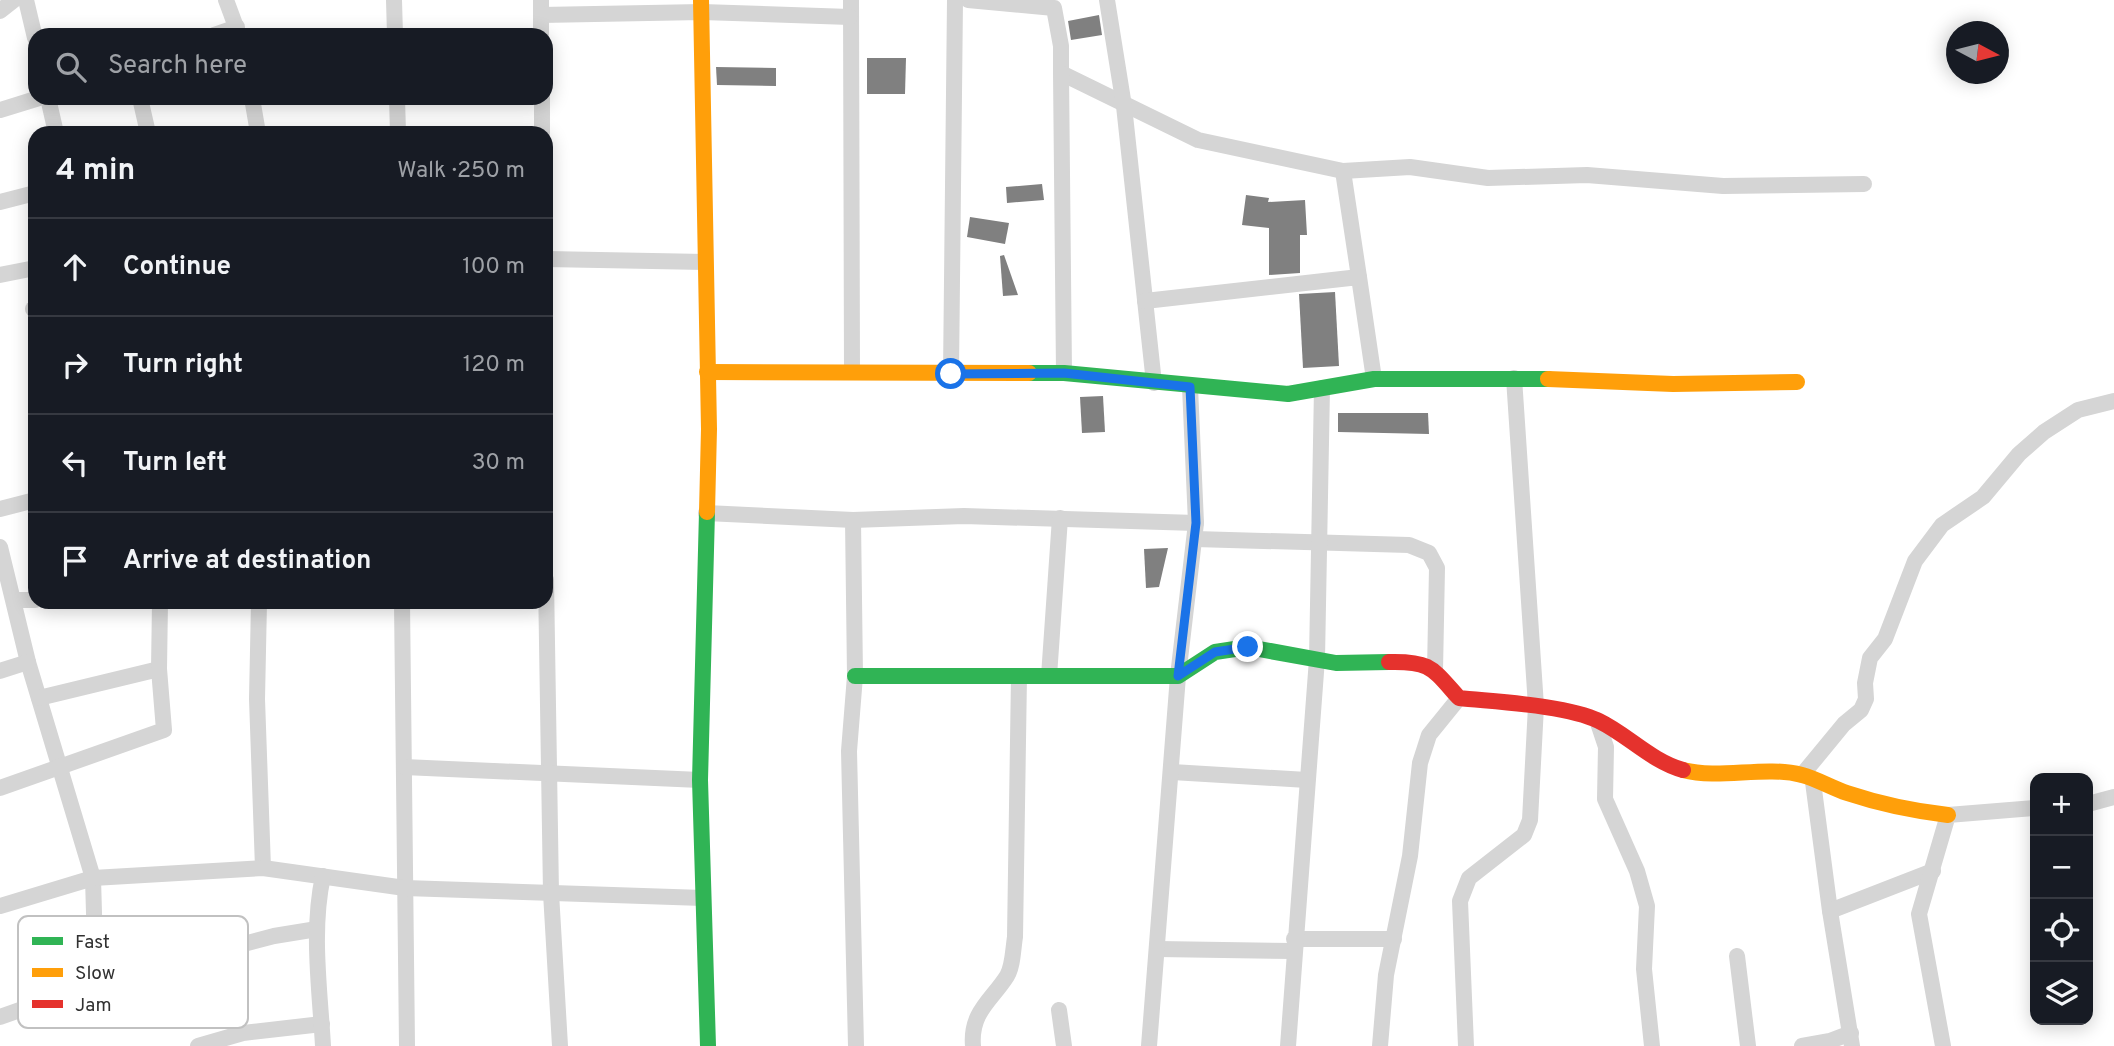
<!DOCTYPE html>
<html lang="en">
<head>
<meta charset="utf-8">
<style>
  :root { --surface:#171b24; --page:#242831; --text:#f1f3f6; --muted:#9ea1a6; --line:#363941 }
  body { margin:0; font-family:Overpass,sans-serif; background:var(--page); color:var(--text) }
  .controls { position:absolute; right:21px; bottom:21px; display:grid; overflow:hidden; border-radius:14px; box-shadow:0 4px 18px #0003 }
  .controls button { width:63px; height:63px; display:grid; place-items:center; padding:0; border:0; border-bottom:2px solid var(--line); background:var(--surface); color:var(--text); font:35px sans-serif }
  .compass { position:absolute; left:1946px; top:21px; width:63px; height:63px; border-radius:50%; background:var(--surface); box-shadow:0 4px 18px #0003; rotate:97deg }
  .stop { position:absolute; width:21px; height:21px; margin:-16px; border:5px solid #1a73e8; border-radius:50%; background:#fff }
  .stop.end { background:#1a73e8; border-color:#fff; box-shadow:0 2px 7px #0008 }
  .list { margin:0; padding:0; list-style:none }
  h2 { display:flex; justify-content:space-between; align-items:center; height:91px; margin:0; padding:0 28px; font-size:30px }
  h2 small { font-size:23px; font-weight:400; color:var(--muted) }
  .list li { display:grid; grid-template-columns:46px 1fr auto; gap:21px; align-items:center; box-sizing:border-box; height:98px; padding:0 28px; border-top:2px solid var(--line) }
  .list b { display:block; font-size:26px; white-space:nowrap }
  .list em { font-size:23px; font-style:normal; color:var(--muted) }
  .icon { flex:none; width:38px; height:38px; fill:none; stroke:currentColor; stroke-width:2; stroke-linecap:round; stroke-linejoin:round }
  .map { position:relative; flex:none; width:2114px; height:1046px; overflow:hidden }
  .search { position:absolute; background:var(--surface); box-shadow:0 4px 18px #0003; left:28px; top:28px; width:525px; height:77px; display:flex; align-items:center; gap:18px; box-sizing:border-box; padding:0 24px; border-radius:21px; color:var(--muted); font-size:26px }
  .panel { position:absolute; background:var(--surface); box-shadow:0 4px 18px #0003; left:28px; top:126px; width:525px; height:483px; border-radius:21px }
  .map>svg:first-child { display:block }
  .building { fill:#808080 }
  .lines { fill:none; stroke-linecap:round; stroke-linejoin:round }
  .street { stroke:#d5d5d5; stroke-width:16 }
  .fast { stroke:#30b455; stroke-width:16 }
  .slow { stroke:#ff9f0a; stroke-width:16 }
  .jam { stroke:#e5322d; stroke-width:16 }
  .route { stroke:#1a73e8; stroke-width:9 }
  .key { fill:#fff; stroke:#c1c1c1; stroke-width:2 }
  .key-label { font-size:19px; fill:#313131 }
</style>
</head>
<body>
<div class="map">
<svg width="2114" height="1046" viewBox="0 0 2114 1046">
  <rect width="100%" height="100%" fill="#fff"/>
  <!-- building -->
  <g class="building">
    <polygon points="1099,15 1102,35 1071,40 1068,21"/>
    <polygon points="867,58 906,58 905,94 867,94"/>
    <polygon points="716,67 776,68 776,86 717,85"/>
    <polygon points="1042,184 1044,200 1007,203 1006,187"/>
    <polygon points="1246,195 1269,198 1268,202 1305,200 1307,235 1300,235 1300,273 1269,275 1269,228 1242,225"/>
    <polygon points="970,217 1009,223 1005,244 967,237"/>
    <polygon points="1004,255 1018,295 1003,296 1000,256"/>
    <polygon points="1335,292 1339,366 1303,368 1299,294"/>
    <polygon points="1103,396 1105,432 1082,433 1080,397"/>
    <polygon points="1338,413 1428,413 1429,434 1338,432"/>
    <polygon points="1168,548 1159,587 1146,588 1144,549"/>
  </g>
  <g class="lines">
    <!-- street -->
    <g class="street">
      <polyline points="26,0 35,38"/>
      <polyline points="226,0 239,35"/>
      <polyline points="394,0 395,35"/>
      <polyline points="541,0 541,35"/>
      <polyline points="851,0 852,372"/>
      <polyline points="968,0 1054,8 1061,46 1061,73 1198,140 1343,171 1410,167 1488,178 1587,175 1723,186 1864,184"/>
      <polyline points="1107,0 1124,106 1154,383"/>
      <polyline points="0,11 14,0"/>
      <polyline points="541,15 702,12 850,17"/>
      <polyline points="214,35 237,27"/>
      <polyline points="1061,73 1064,373"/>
      <polyline points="48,98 56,133"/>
      <polyline points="140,98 148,133"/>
      <polyline points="252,98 258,133"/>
      <polyline points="397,98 398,133"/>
      <polyline points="542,98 542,133"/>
      <polyline points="0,110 39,98"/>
      <polyline points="1343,171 1359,277"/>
      <polyline points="0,202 35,193"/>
      <polyline points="546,259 705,262"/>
      <polyline points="0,275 35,268"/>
      <polyline points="1145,301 1359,277 1374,379"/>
      <polyline points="33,309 35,309"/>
      <polyline points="951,374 955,0"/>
      <polyline points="0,509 35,500"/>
      <polyline points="706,513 853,520 964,516 1196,523"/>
      <polyline points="853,520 855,676 849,751 856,1046"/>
      <polyline points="1195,539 1409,545 1429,553 1437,568 1435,671"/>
      <polyline points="0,547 28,662 93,878 96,983 0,1017"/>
      <polyline points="546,580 551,893 560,1046"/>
      <polyline points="15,600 35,600"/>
      <polyline points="259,602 257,699 263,868"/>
      <polyline points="402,602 407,1046"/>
      <polyline points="0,671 28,662"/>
      <polyline points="1049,676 1060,518"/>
      <polyline points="39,698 159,669"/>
      <polyline points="1597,720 1606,747 1605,799 1637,871 1647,906 1644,969 1652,1046"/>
      <polyline points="404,767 700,780"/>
      <polyline points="1172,772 1307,780"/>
      <polyline points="1802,775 1844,724 1861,710 1866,699 1865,683 1870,658 1885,639 1915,561 1942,525 1983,497 2019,454 2044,432 2078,410 2114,401"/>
      <polyline points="1813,782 1830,911"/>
      <polyline points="0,788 164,730 159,669 160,602"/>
      <polyline points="2088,804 2114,797"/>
      <polyline points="0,906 93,878 263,868 405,888 703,898"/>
      <polyline points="1294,939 1394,939"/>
      <polyline points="1158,949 1293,951"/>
      <polyline points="1737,956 1748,1046"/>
      <polyline points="96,983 274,936 317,929"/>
      <polyline points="1059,1010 1064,1046"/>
      <polyline points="198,1046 243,1033 322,1024"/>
      <path d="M 323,1046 C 320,991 311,931 323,876"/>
      <path d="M 973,1046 C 970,1012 992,1000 1007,976 C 1013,966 1013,949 1015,937 L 1019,676"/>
      <polyline points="1149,1046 1178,676 1196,523 1190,387"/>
      <polyline points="1288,1046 1317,659 1322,388"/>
      <polyline points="1380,1046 1386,975 1410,856 1420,763 1429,735 1459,698"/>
      <polyline points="1466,1046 1460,901 1469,878 1524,835 1530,820 1536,706 1514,378"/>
      <polyline points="1802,1046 1830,1041 1851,1033"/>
      <polyline points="1852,1046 1830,911 1933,871"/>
      <polyline points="1943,1046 1919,914 1948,815 2035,808"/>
    </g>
    <!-- fast -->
    <g class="fast">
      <polyline points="1029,373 1064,373 1288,394 1374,379 1548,379"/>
      <polyline points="707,512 700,780 708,1046"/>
      <polyline points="855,676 1178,676 1215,652 1248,647 1336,663 1389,662"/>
    </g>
    <!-- slow -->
    <g class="slow">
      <polyline points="701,0 709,429 707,512"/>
      <polyline points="707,372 1029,373"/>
      <polyline points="1548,379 1673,384 1797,382"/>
      <path d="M 1683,770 C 1721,780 1763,765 1802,775 C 1817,779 1832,788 1847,793 C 1880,804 1914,811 1948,815"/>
    </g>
    <!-- jam -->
    <path class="jam" d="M 1389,662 C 1431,661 1432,668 1459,698 C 1496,702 1566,705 1599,721 C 1628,735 1651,761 1683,770"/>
  </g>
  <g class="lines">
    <!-- route -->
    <polyline class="route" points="951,374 1064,373 1190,387 1196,523 1178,676 1215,652 1248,647"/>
  </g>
  <!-- legend -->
  <rect x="18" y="916" width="230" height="112" rx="10" class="key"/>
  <rect x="32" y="937" width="31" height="8" fill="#30b455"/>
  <rect x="32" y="968" width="31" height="9" fill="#ff9f0a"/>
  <rect x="32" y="1000" width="31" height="8" fill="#e5322d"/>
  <g class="key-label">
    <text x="75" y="948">Fast</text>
    <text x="75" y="979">Slow</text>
    <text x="75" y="1011">Jam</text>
  </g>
</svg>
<div class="controls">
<button>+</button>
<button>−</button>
<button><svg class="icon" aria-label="locate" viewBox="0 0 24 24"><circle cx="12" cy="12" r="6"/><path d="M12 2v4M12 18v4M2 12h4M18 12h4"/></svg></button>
<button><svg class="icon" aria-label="layers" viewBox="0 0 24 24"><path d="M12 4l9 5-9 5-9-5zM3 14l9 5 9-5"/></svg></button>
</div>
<svg class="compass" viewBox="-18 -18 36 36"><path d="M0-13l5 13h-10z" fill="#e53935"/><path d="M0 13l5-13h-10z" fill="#9ea1a6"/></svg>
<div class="stop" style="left:951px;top:374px"></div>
<div class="stop end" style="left:1248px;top:647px"></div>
<div class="search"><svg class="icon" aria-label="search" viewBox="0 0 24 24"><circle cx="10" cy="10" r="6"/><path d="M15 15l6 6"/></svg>Search here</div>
<section class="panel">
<h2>4 min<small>Walk · 250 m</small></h2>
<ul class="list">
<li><svg class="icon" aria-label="ahead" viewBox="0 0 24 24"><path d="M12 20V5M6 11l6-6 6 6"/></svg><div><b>Continue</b></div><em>100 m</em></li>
<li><svg class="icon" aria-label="right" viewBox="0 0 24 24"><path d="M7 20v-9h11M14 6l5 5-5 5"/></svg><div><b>Turn right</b></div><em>120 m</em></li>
<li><svg class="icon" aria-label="left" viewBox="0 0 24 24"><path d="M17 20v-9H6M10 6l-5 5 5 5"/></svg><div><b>Turn left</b></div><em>30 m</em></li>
<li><svg class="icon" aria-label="arrive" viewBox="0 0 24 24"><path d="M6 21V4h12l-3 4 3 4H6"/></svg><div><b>Arrive at destination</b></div></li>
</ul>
</section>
</div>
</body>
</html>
